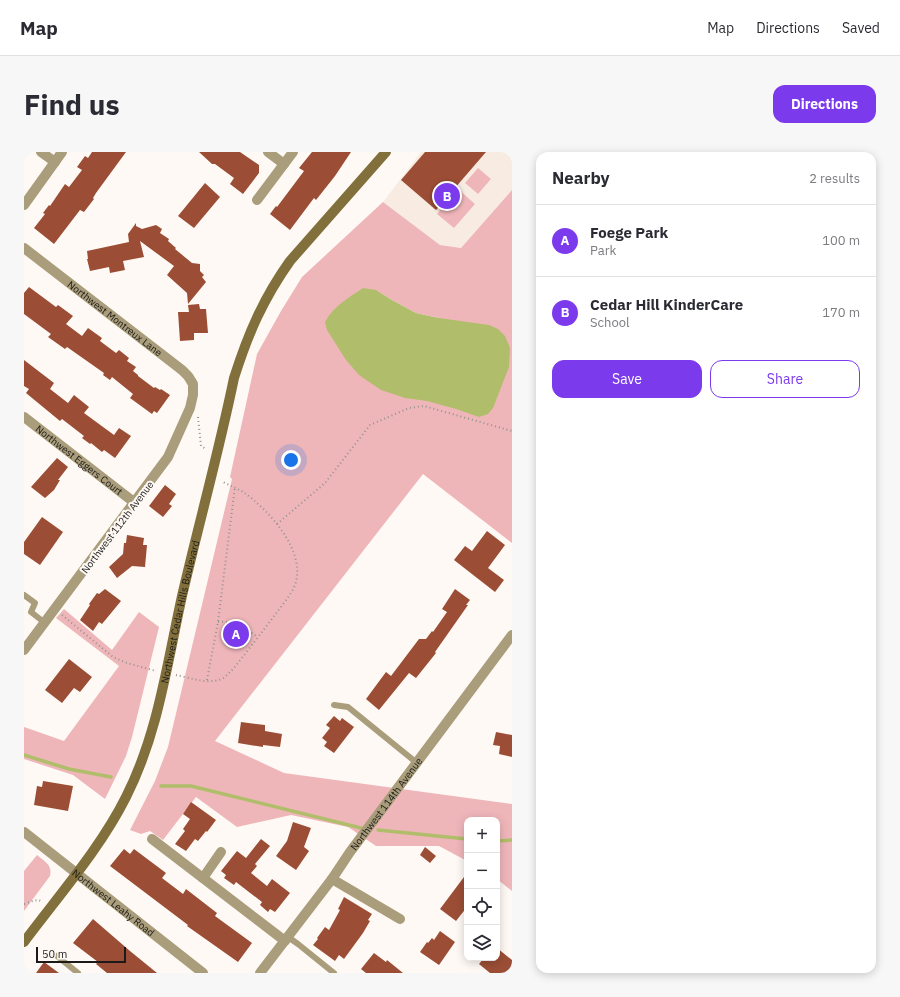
<!DOCTYPE html>
<html lang="en">
<head>
<meta charset="utf-8">
<style>
  :root { --surface:#fff; --page:#f7f7f7; --text:#2b2b33; --muted:#7c7c81; --line:#e1e1e2; --accent:#7c3aed }
  body { margin:0; font-family:"IBM Plex Sans",sans-serif; background:var(--page); color:var(--text) }
  .controls { position:absolute; right:12px; bottom:12px; display:grid; overflow:hidden; border-radius:8px; box-shadow:0 2px 10px #0003 }
  .controls button { width:36px; height:36px; display:grid; place-items:center; padding:0; border:0; border-bottom:1px solid var(--line); background:var(--surface); color:var(--text); font:20px sans-serif }
  .scale { position:absolute; left:12px; bottom:10px; width:90px; box-sizing:border-box; padding-left:4px; border:2px solid #1c1a18; border-top:0; font-size:11px; line-height:14px; white-space:nowrap; color:#1c1a18; -webkit-text-stroke:3px #fef9f4; paint-order:stroke }
  .you { position:absolute; left:267px; top:308px; width:14px; height:14px; margin:-10px; border:3px solid #fff; border-radius:50%; background:#1a73e8; box-shadow:0 0 0 6px #1a73e833 }
  .badge { display:grid; place-items:center; width:26px; height:26px; border-radius:50%; background:var(--accent); color:#fff; font-size:13px; font-weight:700 }
  .pin { position:absolute; translate:-50% -50%; border:2px solid #fff; box-shadow:0 1px 4px #0006 }
  .list { margin:0; padding:0; list-style:none }
  h2 { display:flex; justify-content:space-between; align-items:center; height:52px; margin:0; padding:0 16px; font-size:17px }
  h2 small { font-size:13px; font-weight:400; color:var(--muted) }
  .list li { display:grid; grid-template-columns:26px 1fr auto; gap:12px; align-items:center; box-sizing:border-box; height:72px; padding:0 16px; border-top:1px solid var(--line) }
  .list b { display:block; font-size:15px; white-space:nowrap }
  .list p { margin:0; font-size:13px; white-space:nowrap; color:var(--muted) }
  .list em { font-size:13px; font-style:normal; color:var(--muted) }
  .actions { display:flex; gap:8px; padding:12px 16px }
  .actions a { flex:1; padding:9px 0; border:1px solid var(--accent); border-radius:12px; text-align:center; font-size:14px; color:var(--accent) }
  .actions .main { background:var(--accent); color:#fff }
  .icon { flex:none; width:22px; height:22px; fill:none; stroke:currentColor; stroke-width:2; stroke-linecap:round; stroke-linejoin:round }
  .map { position:relative; flex:none; width:488px; height:821px; overflow:hidden; border-radius:12px }
  header { display:flex; align-items:center; gap:24px; box-sizing:border-box; height:56px; padding:0 20px; background:var(--surface); border-bottom:1px solid var(--line) }
  header strong { font-size:19px }
  nav { display:flex; gap:22px; margin-inline-start:auto; font-size:14px }
  .intro { display:flex; align-items:center; justify-content:space-between; box-sizing:border-box; height:96px; padding:0 24px }
  h1 { margin:0; font-size:28px }
  .button { padding:10px 18px; border-radius:12px; background:var(--accent); color:#fff; font-size:14px; font-weight:700 }
  main { display:flex; gap:24px; padding:0 24px }
  aside { flex:1; background:var(--surface); border-radius:12px; box-shadow:0 2px 10px #0003 }
  .map>svg:first-child { display:block }
  .built { fill:#f8ece2 }
  .green { fill:#efb6ba; fill-rule:evenodd }
  .water { fill:#b0bd6a }
  .lines { fill:none; stroke-linecap:round; stroke-linejoin:round }
  .stream { stroke:#b0bd6a; stroke-width:3.5 }
  .building { fill:#9b4e35 }
  .path { stroke:#95928e; stroke-width:2; stroke-dasharray:1 3; stroke-linecap:butt }
  .lane { stroke:#a99d7b; stroke-width:6 }
  .street { stroke:#a99d7b; stroke-width:10 }
  .secondary { stroke:#82703c; stroke-width:10 }
  .labels { text-anchor:middle; stroke-width:4; stroke-linejoin:round; paint-order:stroke }
  .street-label { font-size:10px; fill:#1c1a18; stroke:#fef9f4 }
</style>
</head>
<body>
<header>
<strong>Map</strong>
<nav><a>Map</a><a>Directions</a><a>Saved</a></nav>
</header>
<div class="intro"><h1>Find us</h1><a class="button">Directions</a></div>
<main>
<div class="map">
<svg width="488" height="821" viewBox="0 0 488 821">
  <rect width="100%" height="100%" fill="#fef9f4"/>
  <!-- built -->
  <polygon class="built" points="397,0 488,0 488,38 437,96 416,93 359,50"/>
  <!-- green -->
  <g class="green">
    <polygon points="454,16 467,27 454,42 441,31"/>
    <polygon points="434,37 451,52 430,76 413,62"/>
    <path d="M 488,38 L 488,391 L 399,322 L 191,589 L 260,621 L 488,652 L 488,739 L 473,727 L 473,668 L 443,668 L 443,709 L 415,694 L 352,694 L 324,675 L 267,663 L 213,675 L 172,645 L 139,688 L 126,679 L 117,682 L 106,678 L 131,629 L 144,595 L 208,327 L 206,325 L 233,202 L 257,159 L 278,125 L 359,50 L 416,93 L 437,96 ZM 352,138 L 368,148 L 392,161 L 415,166 L 475,239 Z"/>
    <polygon points="40,457 88,498 115,460 135,475 108,585 102,604 81,647 49,623 0,607 0,575 40,589 95,514 32,466"/>
    <path d="M 13,703 C 20,709 29,713 26,724 L 0,759 L 0,719 Z"/>
  </g>
  <!-- water -->
  <path class="water" d="M 339,136 L 352,138 L 368,148 L 392,161 L 415,166 L 465,173 L 474,177 L 481,184 L 486,196 L 485,215 L 469,256 L 464,262 L 455,265 L 432,257 L 403,249 L 381,246 L 357,238 L 335,223 L 322,208 L 303,178 L 301,170 C 310,154 324,146 339,136 Z"/>
  <g class="lines">
    <!-- stream -->
    <g class="stream">
      <polyline points="0,603 45,617 87,625"/>
      <polyline points="137,634 167,634 337,676"/>
      <polyline points="354,678 443,687"/>
      <polyline points="473,689 488,688"/>
    </g>
  </g>
  <!-- building -->
  <g class="building">
    <polygon points="68,0 102,0 72,41 69,46 70,47 60,60 56,58 30,92 10,76 21,62 19,61 25,53 26,54 41,32 45,35 58,18 53,15 61,4 64,6"/>
    <polygon points="175,0 216,0 235,13 235,21 219,42 206,32 210,26 191,12 188,12"/>
    <polygon points="288,0 327,0 311,24 292,48 290,46 266,78 246,62 252,54 253,55 280,19 275,16"/>
    <polygon points="401,0 462,0 412,58 377,28"/>
    <polygon points="181,31 196,45 170,76 154,64"/>
    <polygon points="112,71 112,74 118,77 132,73 138,77 136,81 145,87 144,89 152,96 151,97 168,111 176,112 176,119 180,123 178,125 182,130 164,152 163,141 143,123 150,114 116,89 120,105 99,109 101,118 86,121 85,115 66,119 63,107 64,107 63,99 105,90 104,82"/>
    <polygon points="5,135 32,155 34,153 49,164 42,172 58,184 64,176 78,186 76,189 92,201 95,198 105,206 103,209 112,215 109,219 114,223 114,224 130,236 131,235 136,238 137,237 146,243 133,261 130,259 128,262 106,246 109,242 88,225 86,228 79,223 80,221 43,195 41,197 24,185 27,182 0,162 0,141"/>
    <polygon points="175,152 176,157 182,157 184,181 170,181 170,188 156,189 154,160 165,160 164,153"/>
    <polygon points="0,208 30,231 26,237 44,251 50,243 65,255 60,261 90,283 95,276 107,284 91,306 80,298 78,300 67,291 66,292 58,286 60,284 38,267 36,269 2,241 5,237 0,234"/>
    <polygon points="33,306 44,315 34,328 36,328 30,338 21,346 7,335"/>
    <polygon points="141,333 152,342 145,352 148,354 139,365 125,354"/>
    <polygon points="18,365 39,380 16,413 0,402 0,390"/>
    <polygon points="463,379 481,393 464,416 480,428 471,440 430,408 441,394 448,399"/>
    <polygon points="103,383 120,386 119,393 123,393 121,415 108,414 93,426 85,415 99,402 100,391 102,391"/>
    <polygon points="81,437 97,449 78,472 75,470 69,479 56,468 66,453 65,452 73,441 75,442"/>
    <polygon points="431,437 446,448 442,453 444,453 411,500 412,501 392,526 385,521 355,558 342,547 362,520 367,524 395,487 402,487 408,479 409,480 423,460 418,457"/>
    <polygon points="45,507 68,525 56,540 50,536 38,551 21,538"/>
    <polygon points="310,564 316,569 318,566 330,575 310,601 300,594 303,590 298,586 306,576 302,573"/>
    <polygon points="217,570 241,573 241,579 258,582 256,595 239,593 239,595 214,591"/>
    <polygon points="472,580 488,583 488,605 475,602 476,594 469,593"/>
    <polygon points="19,629 49,634 44,659 10,653 13,634 18,635"/>
    <polygon points="167,650 192,668 183,680 182,679 174,689 171,687 162,699 151,692 161,679 159,677 166,667 159,662"/>
    <polygon points="269,670 287,676 280,695 285,699 272,718 252,704 263,689"/>
    <polygon points="237,687 246,694 231,712 233,714 227,721 243,734 248,727 266,741 251,760 246,757 244,760 236,753 238,750 212,730 210,733 200,726 202,723 197,719 213,699 222,706"/>
    <polygon points="401,695 412,704 406,711 396,703"/>
    <polygon points="100,697 106,702 110,697 142,721 138,726 159,742 162,737 193,761 191,764 228,791 214,810 163,774 164,773 86,714"/>
    <polygon points="443,721 443,755 432,769 416,757"/>
    <polygon points="320,745 348,762 344,768 346,769 339,781 320,807 315,803 311,809 289,793 294,787 293,786 301,775 305,778 316,758 314,757"/>
    <polygon points="69,767 106,799 133,821 83,821 72,812 74,810 49,791"/>
    <polygon points="416,779 431,790 415,813 396,800 403,790 404,791 408,786 410,788"/>
    <polygon points="473,796 488,808 488,821 466,821 455,812 460,806 473,806"/>
    <polygon points="350,801 362,810 363,808 379,821 342,821 337,817"/>
    <polygon points="20,810 35,821 12,821"/>
  </g>
  <g class="lines">
    <!-- path -->
    <g class="path">
      <polyline points="174,265 177,294 182,297"/>
      <polyline points="253,372 301,331 346,273 385,256 400,254 488,279"/>
      <polyline points="38,463 89,505 103,511 132,519"/>
      <path d="M 194,470 C 210,468 221,477 234,485"/>
      <path d="M 152,523 C 167,526 188,534 201,525 C 204,522 207,519 210,516 C 224,498 239,479 253,460 C 259,452 267,443 271,433 C 283,399 244,357 219,340 C 212,336 205,333 197,329"/>
      <polyline points="183,528 194,470 211,335"/>
      <path d="M 0,752 C 7,750 12,746 19,750"/>
    </g>
    <!-- lane -->
    <g class="lane">
      <polyline points="0,443 11,451 7,460 21,471"/>
      <polyline points="310,553 324,555 393,611"/>
      <polyline points="264,785 274,792 310,821"/>
      <polyline points="33,804 54,821"/>
    </g>
    <!-- street -->
    <g class="street">
      <polyline points="17,0 31,10"/>
      <polyline points="244,0 260,12"/>
      <polyline points="233,48 269,0"/>
      <polyline points="0,53 38,0"/>
      <path id="s1" d="M 0,96 L 158,218 L 164,224 L 169,232 L 169,243 L 166,256 L 144,305 L 0,498"/>
      <path id="s2" d="M 0,265 L 111,351"/>
      <path id="s3" d="M 0,680 L 179,821"/>
      <polyline points="128,687 261,789"/>
      <polyline points="179,726 197,700"/>
      <polyline points="308,727 376,767"/>
      <path id="s4" d="M 236,821 L 308,727 L 326,700 L 488,483"/>
    </g>
    <!-- secondary -->
    <path class="secondary" id="s5" d="M 0,790 C 35,743 76,697 102,645 C 134,582 143,512 158,444 C 175,371 195,299 210,226 C 224,182 239,147 266,109 L 362,0"/>
  </g>
  <g class="labels">
    <!-- street labels -->
    <g class="street-label">
      <text dy="4" stroke="none"><textPath href="#s1" startOffset="115">Northwest Montreux Lane</textPath></text>
      <text dy="4" stroke="none"><textPath href="#s2" startOffset="70">Northwest Eggers Court</textPath></text>
      <text transform="translate(93 375) rotate(-53)" y="4">Northwest 112th Avenue</text>
      <text dy="4" stroke="none"><textPath href="#s5" startOffset="371">Northwest Cedar Hills Boulevard</textPath></text>
      <text dy="4" stroke="none"><textPath href="#s4" startOffset="211">Northwest 114th Avenue</textPath></text>
      <text dy="4" stroke="none"><textPath href="#s3" startOffset="114">Northwest Leahy Road</textPath></text>
    </g>
  </g>
</svg>
<div class="controls">
<button>+</button>
<button>−</button>
<button><svg class="icon" aria-label="locate" viewBox="0 0 24 24"><circle cx="12" cy="12" r="6"/><path d="M12 2v4M12 18v4M2 12h4M18 12h4"/></svg></button>
<button><svg class="icon" aria-label="layers" viewBox="0 0 24 24"><path d="M12 4l9 5-9 5-9-5zM3 14l9 5 9-5"/></svg></button>
</div>
<div class="scale">50 m</div>
<div class="you"></div>
<div class="pin badge" style="left:212px;top:482px">A</div>
<div class="pin badge" style="left:423px;top:44px">B</div>
</div>
<aside>
<h2>Nearby<small>2 results</small></h2>
<ul class="list">
<li><span class="badge">A</span><div><b>Foege Park</b><p>Park</p></div><em>100 m</em></li>
<li><span class="badge">B</span><div><b>Cedar Hill KinderCare</b><p>School</p></div><em>170 m</em></li>
</ul>
<div class="actions"><a class="main">Save</a><a>Share</a></div>
</aside>
</main>
</body>
</html>
